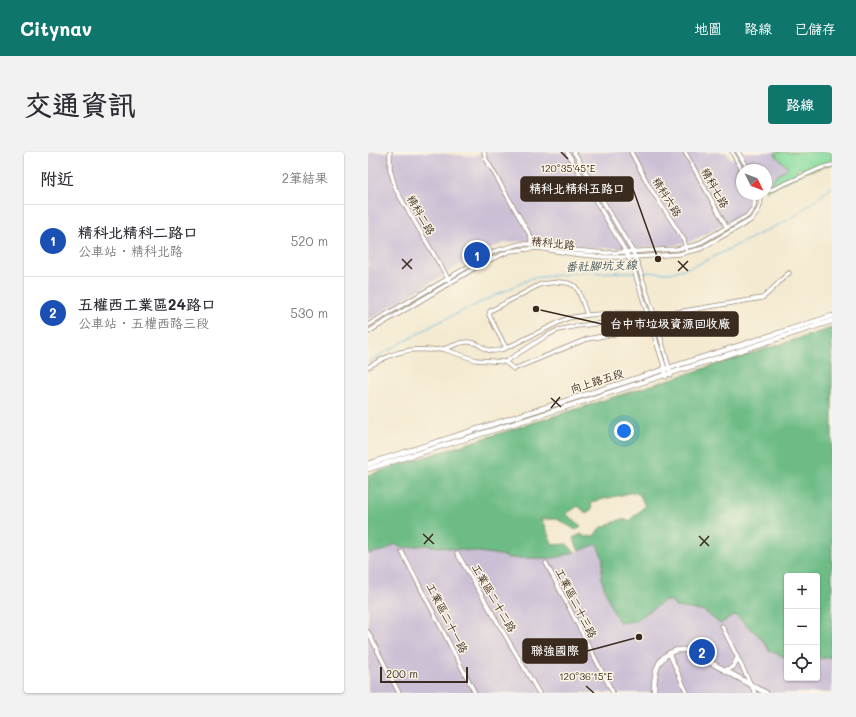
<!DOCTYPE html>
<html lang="zh-TW">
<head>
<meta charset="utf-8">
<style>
  :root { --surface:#fff; --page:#f2f2f3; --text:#2b2b33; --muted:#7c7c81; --line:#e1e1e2; --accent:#0f766e }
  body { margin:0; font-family:Mali,"LXGW WenKai TC",sans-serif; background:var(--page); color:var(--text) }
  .controls { position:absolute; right:12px; bottom:12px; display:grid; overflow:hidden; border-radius:4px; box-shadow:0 1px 3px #0004 }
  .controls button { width:36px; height:36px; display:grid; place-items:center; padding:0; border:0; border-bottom:1px solid var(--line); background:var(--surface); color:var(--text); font:20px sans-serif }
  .compass { position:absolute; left:368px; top:12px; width:36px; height:36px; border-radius:50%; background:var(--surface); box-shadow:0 1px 3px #0004; rotate:133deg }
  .scale { position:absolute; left:12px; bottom:10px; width:88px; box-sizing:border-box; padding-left:4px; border:2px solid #3b2a1e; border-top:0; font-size:11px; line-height:14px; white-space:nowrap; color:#3b2a1e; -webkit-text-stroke:3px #fcf5e5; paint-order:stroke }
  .you { position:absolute; left:256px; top:279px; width:14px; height:14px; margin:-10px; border:3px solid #fff; border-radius:50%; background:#1a73e8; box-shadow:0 0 0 6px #1a73e833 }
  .badge { display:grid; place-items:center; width:26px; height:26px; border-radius:50%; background:var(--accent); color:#fff; font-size:13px; font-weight:700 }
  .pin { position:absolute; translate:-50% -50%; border:2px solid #fff; box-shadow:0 1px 4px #0006 }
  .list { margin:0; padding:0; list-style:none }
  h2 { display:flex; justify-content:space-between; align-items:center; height:52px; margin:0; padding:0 16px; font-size:17px }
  h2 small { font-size:13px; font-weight:400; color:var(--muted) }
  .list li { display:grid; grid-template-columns:26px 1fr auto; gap:12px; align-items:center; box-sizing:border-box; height:72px; padding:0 16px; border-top:1px solid var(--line) }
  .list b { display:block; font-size:15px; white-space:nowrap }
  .list p { margin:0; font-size:13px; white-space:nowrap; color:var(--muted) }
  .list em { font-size:13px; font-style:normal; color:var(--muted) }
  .icon { flex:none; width:22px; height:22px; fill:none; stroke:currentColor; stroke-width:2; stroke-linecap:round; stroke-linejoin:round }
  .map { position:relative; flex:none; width:464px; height:541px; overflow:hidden; border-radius:4px }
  header { display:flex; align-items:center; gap:24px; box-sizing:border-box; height:56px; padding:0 20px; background:var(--accent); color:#fff }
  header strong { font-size:19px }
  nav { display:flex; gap:22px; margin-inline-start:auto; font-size:14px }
  .intro { display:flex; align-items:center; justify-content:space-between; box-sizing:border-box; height:96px; padding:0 24px }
  h1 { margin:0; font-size:28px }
  .button { padding:10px 18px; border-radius:4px; background:var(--accent); color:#fff; font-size:14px; font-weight:700 }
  main { display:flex; gap:24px; padding:0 24px }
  aside { flex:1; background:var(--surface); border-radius:4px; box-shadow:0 1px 3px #0004 }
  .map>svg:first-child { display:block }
  .industrial { fill:#cbbfd5 }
  .green { fill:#87dc9f; stroke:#61835e }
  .forest { fill:#6dbc86; stroke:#547352 }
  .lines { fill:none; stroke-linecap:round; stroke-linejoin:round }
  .stream { stroke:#64bbe1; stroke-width:1 }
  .minor-casing { stroke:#988a78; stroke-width:5 }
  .major-casing { stroke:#988a78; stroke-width:6 }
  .minor { stroke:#fff; stroke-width:3.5 }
  .major { stroke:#fff; stroke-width:4.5 }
  .minor-bridge-casing { stroke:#988a78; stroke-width:5; stroke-linecap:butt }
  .minor-bridge { stroke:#fff; stroke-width:3.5 }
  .ticks { fill:none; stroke:#3b2a1e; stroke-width:1.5 }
  .labels { text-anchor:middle; stroke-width:3; stroke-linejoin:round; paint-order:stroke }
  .street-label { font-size:11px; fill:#3b2a1e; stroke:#fcf5e5 }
  .water-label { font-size:12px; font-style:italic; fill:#475658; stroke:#fcf5e5 }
  .ticks-label { font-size:10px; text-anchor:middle; fill:#3b2a1e; stroke:#fcf5e5; stroke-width:3; stroke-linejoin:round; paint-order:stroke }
  .leader { fill:none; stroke:#3b2a1e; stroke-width:1.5 }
  .callout-dot { fill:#3b2a1e; stroke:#fcf5e5; stroke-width:1.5 }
  .callout { fill:#3b2a1e; stroke:#3b2a1e; stroke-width:1.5 }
  .callout-label { font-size:12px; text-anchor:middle; font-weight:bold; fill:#fff }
</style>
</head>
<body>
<header>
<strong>Citynav</strong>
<nav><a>地圖</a><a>路線</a><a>已儲存</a></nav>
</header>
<div class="intro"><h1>交通資訊</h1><a class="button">路線</a></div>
<main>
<aside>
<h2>附近<small>2筆結果</small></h2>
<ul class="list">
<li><span class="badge" style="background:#1a4fb4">1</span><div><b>精科北精科二路口</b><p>公車站 · 精科北路</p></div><em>520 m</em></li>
<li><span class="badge" style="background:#1a4fb4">2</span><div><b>五權西工業區24路口</b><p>公車站 · 五權西路三段</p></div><em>530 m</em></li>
</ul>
</aside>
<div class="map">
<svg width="464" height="541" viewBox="0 0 464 541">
  <rect width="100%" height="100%" fill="#fcf5e5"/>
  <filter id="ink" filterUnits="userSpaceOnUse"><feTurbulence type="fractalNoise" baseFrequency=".025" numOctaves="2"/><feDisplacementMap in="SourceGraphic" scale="8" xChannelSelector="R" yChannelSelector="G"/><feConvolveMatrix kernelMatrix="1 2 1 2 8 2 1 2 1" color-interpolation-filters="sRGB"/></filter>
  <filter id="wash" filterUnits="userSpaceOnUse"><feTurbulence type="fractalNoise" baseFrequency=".012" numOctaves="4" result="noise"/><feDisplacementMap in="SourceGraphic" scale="16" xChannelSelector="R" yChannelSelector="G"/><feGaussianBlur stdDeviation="0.9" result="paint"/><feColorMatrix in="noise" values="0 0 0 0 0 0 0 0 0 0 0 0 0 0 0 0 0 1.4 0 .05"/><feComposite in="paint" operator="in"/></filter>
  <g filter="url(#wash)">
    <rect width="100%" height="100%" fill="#f4ead1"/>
    <!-- industrial -->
    <g class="industrial">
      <polygon points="0,0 61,0 88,3 105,4 118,0 358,0 363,8 374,0 411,0 417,8 419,16 398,32 398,18 374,18 374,42 382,42 382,49 373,64 322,90 303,94 263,96 227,96 170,89 151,89 137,91 126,95 101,108 0,168"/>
      <polygon points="228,391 235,408 233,426 243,455 252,471 267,469 296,449 304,449 307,455 336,459 352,472 366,463 392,485 402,499 419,506 419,526 449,526 449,507 464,505 464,541 0,541 0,403 18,398 27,392 33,396 58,393 133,403 140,406 187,406 207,400"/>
    </g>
    <!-- green -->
    <polygon class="green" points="407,0 464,0 464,12 439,20 431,16 429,18 433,22 398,39 398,35 407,25 418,17 420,15 409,5"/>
    <!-- forest -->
    <polygon class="forest" points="464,176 464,505 449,507 449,424 419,424 419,506 402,499 392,485 367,463 352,472 336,459 307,455 304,449 296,449 267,469 252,471 243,455 233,426 235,408 229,392 211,399 205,386 213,382 217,385 226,384 232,376 254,367 261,369 277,354 272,343 266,340 223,350 224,357 218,361 210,354 198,362 213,374 208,378 189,367 173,367 185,393 199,392 207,400 187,406 140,406 133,403 58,393 33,396 27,392 18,398 0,402 0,323"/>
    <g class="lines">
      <!-- stream -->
      <g class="stream">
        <polyline points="273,120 302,121 329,113 424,66 464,35"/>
        <polyline points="0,210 67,172 164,126 210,121 270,120"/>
      </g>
    </g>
  </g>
  <g filter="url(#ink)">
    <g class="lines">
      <!-- minor casing -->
      <g class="minor-casing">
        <g id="minor">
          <polyline points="22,0 22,17 28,38 81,128"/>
          <polyline points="116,0 118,7 163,85 163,93"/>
          <polyline points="199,0 258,100 266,118"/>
          <polyline points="206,0 265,100 270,113"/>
          <polyline points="263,0 281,34 316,88 318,97"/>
          <polyline points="317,0 359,76"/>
          <polyline points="364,0 374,18"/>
          <polyline points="370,0 381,18"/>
          <polyline points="398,40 453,16 464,13"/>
          <polyline points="288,169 303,223"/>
          <polyline points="0,173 127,99 152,92 171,92 205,98 238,101 309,97 328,93 379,64 386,55 387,42"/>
          <polyline points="283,173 296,214 298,225"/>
          <path d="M 0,180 L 115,111 L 142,99 L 170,96 L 206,102 L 236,105 L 267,105 L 311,102 L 332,97 L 383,68 C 390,61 394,52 393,42"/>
          <path d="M 138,196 L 121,163 L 122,159 L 173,132 L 191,130 L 200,131 L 207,134 L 211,140 L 219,163 L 247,161 L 298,162 L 394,146 C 404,139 411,129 421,121"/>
          <polyline points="75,197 108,208 137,210 178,184 190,178 209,174 275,167"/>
          <polyline points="137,210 146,217 219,187 263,179 272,174 275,166"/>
          <path d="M 0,215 C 14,207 27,200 43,198 C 53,197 64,199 74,197 C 83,196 91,189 101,190 C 118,191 114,205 138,196 L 200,166 L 219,163"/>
          <polyline points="34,400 107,541"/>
          <polyline points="89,401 171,541"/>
          <polyline points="178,411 245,541"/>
          <polyline points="354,474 387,541"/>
          <polyline points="0,480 31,541"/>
          <polyline points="301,501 319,541"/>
        </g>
      </g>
      <!-- major casing -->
      <g class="major-casing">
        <g id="major">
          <polyline points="0,312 464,164"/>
          <polyline points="0,317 135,275 464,169"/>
          <polyline points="358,518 365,515 369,507"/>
          <path d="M 286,541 C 286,533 286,524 289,516 C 294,502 308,495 322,499 L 398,541"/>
        </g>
      </g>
      <!-- minor -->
      <use href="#minor" class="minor"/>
      <!-- major -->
      <use href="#major" class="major"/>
      <!-- minor-bridge casing -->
      <g class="minor-bridge-casing">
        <g id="minor-bridge">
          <polyline points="270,113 288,169"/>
          <polyline points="266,118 283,173"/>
        </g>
      </g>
      <!-- minor-bridge -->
      <use href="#minor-bridge" class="minor-bridge"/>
    </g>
  </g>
  <!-- ticks -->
  <path class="ticks" d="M 193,0 L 200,7M 34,107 L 44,117M 310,109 L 320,119M 34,117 L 44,107M 310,119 L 320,109M 183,246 L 193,255M 183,256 L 192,245M 55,382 L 66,392M 331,384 L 341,394M 56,392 L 65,382M 332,394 L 341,384M 218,534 L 226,541"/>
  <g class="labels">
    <!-- street labels -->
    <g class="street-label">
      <text transform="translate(347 36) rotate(61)" y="4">精科七路</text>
      <text transform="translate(299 45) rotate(58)" y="4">精科六路</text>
      <text transform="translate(53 63) rotate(60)" y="4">精科二路</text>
      <text transform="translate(185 91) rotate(6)" y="4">精科北路</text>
      <text transform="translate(229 229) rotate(-18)" y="4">向上路五段</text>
      <text transform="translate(126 446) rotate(60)" y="4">工業區二十二路</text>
      <text transform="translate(208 451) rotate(63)" y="4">工業區二十三路</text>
      <text transform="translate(79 466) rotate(63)" y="4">工業區二十一路</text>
    </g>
    <!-- water labels -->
    <g class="water-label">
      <text transform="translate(233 114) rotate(-2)" y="4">番社腳坑支線</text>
    </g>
  </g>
  <g class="ticks-label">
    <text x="200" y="20">120°35'45"E</text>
    <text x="218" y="528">120°36'15"E</text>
  </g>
  <!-- callouts -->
  <path class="leader" d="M290 107L265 37M168 157L234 172M271 485L219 499"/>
  <g class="callout-dot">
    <circle cx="290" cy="107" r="4"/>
    <circle cx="168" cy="157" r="4"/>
    <circle cx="271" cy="485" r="4"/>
  </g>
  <g class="callout">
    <rect x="153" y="25" width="112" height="24" rx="4"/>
    <rect x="234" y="160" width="136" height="24" rx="4"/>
    <rect x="155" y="487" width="64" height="24" rx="4"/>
  </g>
  <g class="callout-label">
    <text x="209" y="41">精科北精科五路口</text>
    <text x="302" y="176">台中市垃圾資源回收廠</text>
    <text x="187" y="503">聯強國際</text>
  </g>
</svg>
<div class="controls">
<button>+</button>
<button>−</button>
<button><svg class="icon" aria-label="locate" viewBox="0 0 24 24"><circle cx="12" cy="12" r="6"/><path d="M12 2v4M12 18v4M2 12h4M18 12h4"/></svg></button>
</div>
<svg class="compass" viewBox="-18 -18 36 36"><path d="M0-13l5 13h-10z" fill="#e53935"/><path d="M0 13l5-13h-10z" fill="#7c7c81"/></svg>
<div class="scale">200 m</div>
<div class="you"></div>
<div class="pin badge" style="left:109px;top:103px;background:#1a4fb4">1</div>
<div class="pin badge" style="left:334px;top:500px;background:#1a4fb4">2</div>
</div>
</main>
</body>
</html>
